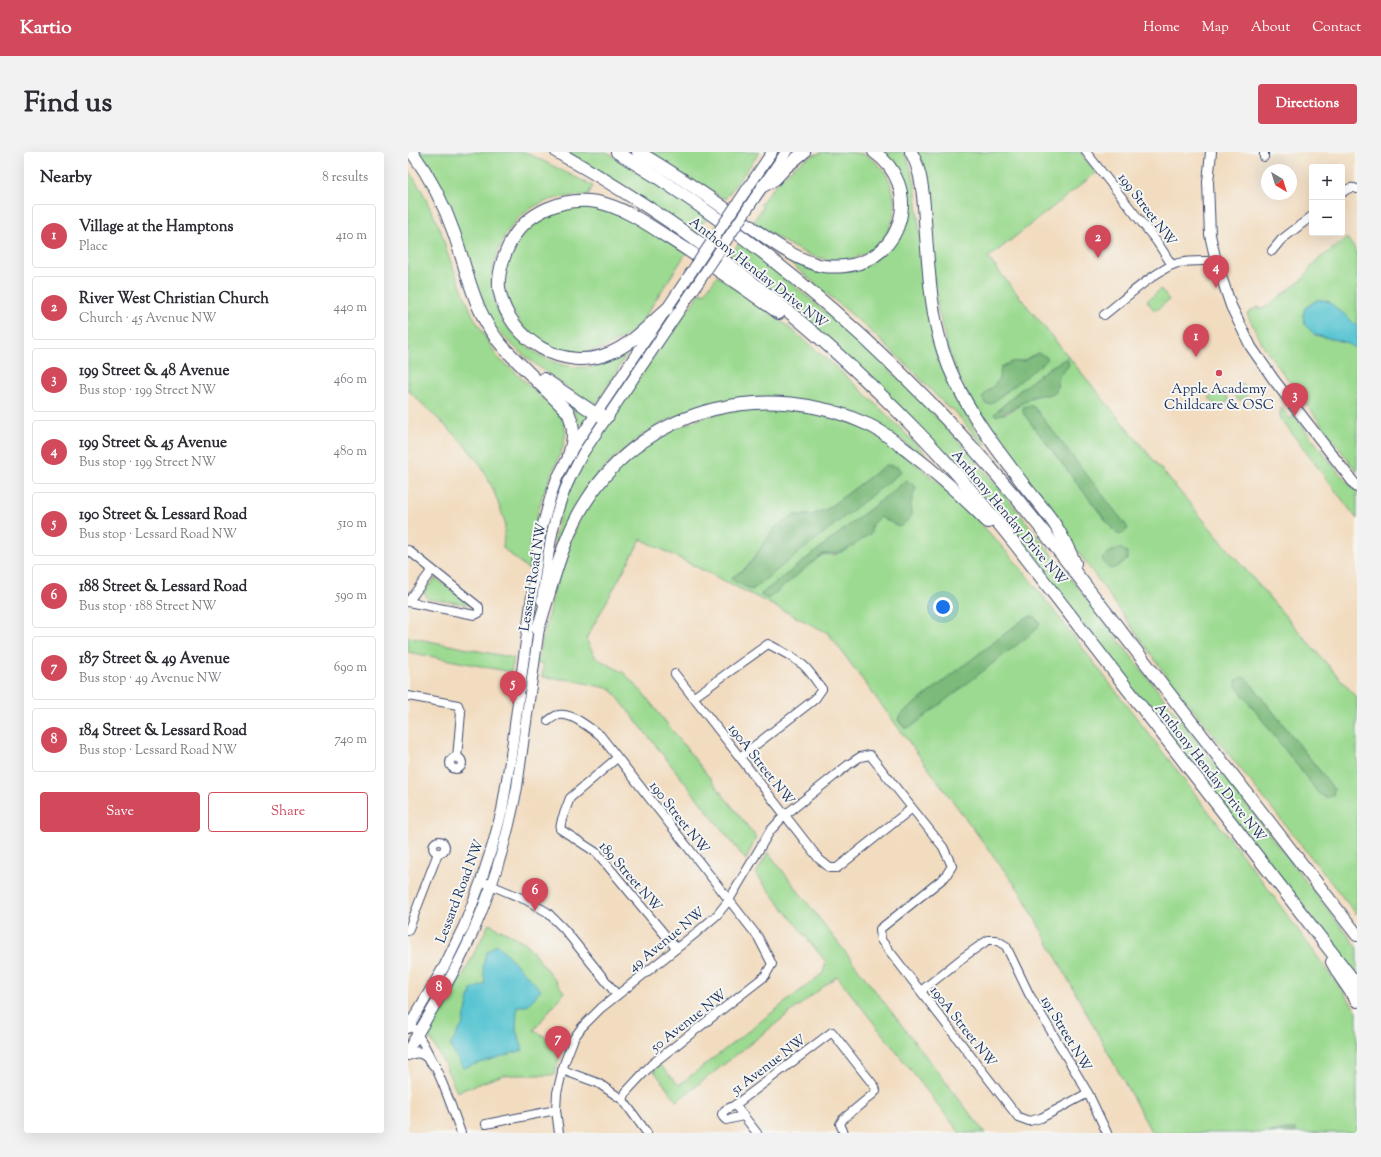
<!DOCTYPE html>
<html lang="en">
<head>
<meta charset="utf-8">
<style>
  :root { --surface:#fff; --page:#f2f2f3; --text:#2b2b33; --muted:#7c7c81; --line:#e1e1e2; --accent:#d1495b }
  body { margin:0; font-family:"Sorts Mill Goudy",serif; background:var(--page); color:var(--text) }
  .controls { position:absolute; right:12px; top:12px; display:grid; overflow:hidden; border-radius:4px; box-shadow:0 4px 16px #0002 }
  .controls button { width:36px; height:36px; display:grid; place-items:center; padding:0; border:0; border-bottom:1px solid var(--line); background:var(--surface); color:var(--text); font:20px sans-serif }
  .compass { position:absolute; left:853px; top:12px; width:36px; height:36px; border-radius:50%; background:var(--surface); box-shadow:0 4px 16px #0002; rotate:142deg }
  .you { position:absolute; left:535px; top:455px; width:14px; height:14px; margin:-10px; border:3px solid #fff; border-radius:50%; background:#1a73e8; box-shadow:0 0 0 6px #1a73e833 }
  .badge { display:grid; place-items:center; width:26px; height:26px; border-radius:50%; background:var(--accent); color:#fff; font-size:13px; font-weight:700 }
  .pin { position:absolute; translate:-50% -33px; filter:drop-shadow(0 1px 2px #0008) }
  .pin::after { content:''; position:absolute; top:21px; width:14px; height:12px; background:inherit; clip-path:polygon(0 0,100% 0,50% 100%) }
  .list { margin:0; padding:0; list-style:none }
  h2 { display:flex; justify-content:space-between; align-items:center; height:52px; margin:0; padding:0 16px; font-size:17px }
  h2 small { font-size:13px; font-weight:400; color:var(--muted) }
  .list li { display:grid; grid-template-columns:26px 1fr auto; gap:12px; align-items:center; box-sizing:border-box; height:64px; margin:0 8px 8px; padding:0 8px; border:1px solid var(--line); border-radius:4px }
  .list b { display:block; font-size:15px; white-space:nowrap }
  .list p { margin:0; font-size:13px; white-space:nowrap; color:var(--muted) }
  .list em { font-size:13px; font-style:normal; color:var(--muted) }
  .actions { display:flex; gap:8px; padding:12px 16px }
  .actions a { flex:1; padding:9px 0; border:1px solid var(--accent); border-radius:4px; text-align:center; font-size:14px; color:var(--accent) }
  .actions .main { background:var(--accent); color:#fff }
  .map { position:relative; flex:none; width:949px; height:981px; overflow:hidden; border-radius:4px }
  header { display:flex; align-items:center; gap:24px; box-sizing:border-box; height:56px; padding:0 20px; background:var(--accent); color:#fff }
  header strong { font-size:19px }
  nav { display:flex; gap:22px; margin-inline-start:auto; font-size:14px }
  .intro { display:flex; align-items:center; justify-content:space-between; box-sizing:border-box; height:96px; padding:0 24px }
  h1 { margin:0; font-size:28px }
  .button { padding:10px 18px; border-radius:4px; background:var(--accent); color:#fff; font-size:14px; font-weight:700 }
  main { display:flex; gap:24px; padding:0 24px }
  aside { flex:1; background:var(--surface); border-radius:4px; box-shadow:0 4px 16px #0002 }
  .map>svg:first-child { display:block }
  .green { fill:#9bda90; stroke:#5b8477; fill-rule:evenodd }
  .forest { fill:#7cba7a; stroke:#4c746c }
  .water { fill:#59c5d2; stroke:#3a7a98 }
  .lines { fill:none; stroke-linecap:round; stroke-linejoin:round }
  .minor-casing { stroke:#3b496d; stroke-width:10 }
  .major-casing { stroke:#3b496d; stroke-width:12 }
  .highway-casing { stroke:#3b496d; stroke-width:14 }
  .minor { stroke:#fff; stroke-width:8 }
  .major { stroke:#fff; stroke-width:10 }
  .highway { stroke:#fff; stroke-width:12 }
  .major-bridge-casing { stroke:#3b496d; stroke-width:12; stroke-linecap:butt }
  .major-bridge { stroke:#fff; stroke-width:10 }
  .poi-dot { fill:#d1495b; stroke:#f6f6f2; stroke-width:1.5 }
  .labels { text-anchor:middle; stroke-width:4; stroke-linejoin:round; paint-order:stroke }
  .street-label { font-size:14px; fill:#1b2f5e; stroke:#f6f6f2 }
  .poi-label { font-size:14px; fill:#1b2f5e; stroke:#f6f6f2 }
</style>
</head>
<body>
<header>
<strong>Kartio</strong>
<nav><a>Home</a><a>Map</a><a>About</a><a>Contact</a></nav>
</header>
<div class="intro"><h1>Find us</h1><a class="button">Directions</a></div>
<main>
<aside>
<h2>Nearby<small>8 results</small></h2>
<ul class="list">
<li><span class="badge">1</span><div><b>Village at the Hamptons</b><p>Place</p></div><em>410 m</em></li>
<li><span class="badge">2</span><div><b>River West Christian Church</b><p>Church · 45 Avenue NW</p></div><em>440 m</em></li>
<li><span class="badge">3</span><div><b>199 Street &amp; 48 Avenue</b><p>Bus stop · 199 Street NW</p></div><em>460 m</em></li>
<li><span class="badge">4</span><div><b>199 Street &amp; 45 Avenue</b><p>Bus stop · 199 Street NW</p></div><em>480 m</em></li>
<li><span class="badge">5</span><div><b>190 Street &amp; Lessard Road</b><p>Bus stop · Lessard Road NW</p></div><em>510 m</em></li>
<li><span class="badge">6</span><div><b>188 Street &amp; Lessard Road</b><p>Bus stop · 188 Street NW</p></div><em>590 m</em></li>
<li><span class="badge">7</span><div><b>187 Street &amp; 49 Avenue</b><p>Bus stop · 49 Avenue NW</p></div><em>690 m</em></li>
<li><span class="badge">8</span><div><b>184 Street &amp; Lessard Road</b><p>Bus stop · Lessard Road NW</p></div><em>740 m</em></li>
</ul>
<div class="actions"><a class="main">Save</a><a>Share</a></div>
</aside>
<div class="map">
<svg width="949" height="981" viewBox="0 0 949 981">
  <rect width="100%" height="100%" fill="#f6f6f2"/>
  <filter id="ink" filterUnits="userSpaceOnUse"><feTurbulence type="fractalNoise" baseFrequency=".025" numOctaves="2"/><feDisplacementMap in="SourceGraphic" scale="8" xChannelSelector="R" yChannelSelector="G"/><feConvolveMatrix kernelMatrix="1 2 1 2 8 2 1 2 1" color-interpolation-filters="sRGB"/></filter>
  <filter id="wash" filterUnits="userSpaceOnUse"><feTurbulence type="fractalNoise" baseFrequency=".012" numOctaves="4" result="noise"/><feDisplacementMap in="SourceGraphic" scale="16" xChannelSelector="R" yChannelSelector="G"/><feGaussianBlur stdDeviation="0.9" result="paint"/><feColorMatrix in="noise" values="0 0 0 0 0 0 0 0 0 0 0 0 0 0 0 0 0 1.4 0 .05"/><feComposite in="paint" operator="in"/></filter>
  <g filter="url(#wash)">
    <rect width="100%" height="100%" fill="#f2dcbf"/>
    <!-- green -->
    <g class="green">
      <path d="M 9,0 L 117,0 L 185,34 L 180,43 C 159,44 139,46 122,57 C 90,78 76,125 90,160 C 97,176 110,187 124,198 C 137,207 152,214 168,215 C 176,215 185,216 192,213 C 203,208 213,199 222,193 L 224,194 L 189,251 L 186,253 L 182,252 C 148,227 111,204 84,172 Z"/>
      <polygon points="160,0 199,0 299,65 288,82"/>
      <polygon points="235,0 352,0 317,47"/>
      <path d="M 416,0 C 428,0 444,0 455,2 C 465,6 474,15 479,24 C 494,52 486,87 456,102 C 443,109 427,109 412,106 C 394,103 362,81 345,70 L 355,55 L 352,53 C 368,31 388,6 416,0 Z"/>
      <polygon points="471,0 495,0 499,5 507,32 519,158 538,220 551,250 566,276 578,292 575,294 546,258 538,254 504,218 455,172 373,103 375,101 431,120 448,118 463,112 498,49"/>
      <path d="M 509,0 L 672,0 L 688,21 L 580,106 C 701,255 822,403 949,546 L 949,763 L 760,526 L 647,367 L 581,279 L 551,227 L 539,195 L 530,157 ZM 625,203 L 574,246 L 580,238 L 588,233 L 592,223 L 604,210 L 615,209 ZM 661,213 L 651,224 L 650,234 L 640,243 L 633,242 L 623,246 L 598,262 L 586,262 L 613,237 L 644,214 ZM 626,255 L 627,258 L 706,379 L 615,261 ZM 839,527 L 919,628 L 926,638 Z"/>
      <polygon points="0,18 14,39 33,79 40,103 64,162 90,206 107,220 149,260 155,269 158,280 155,295 134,345 127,372 122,393 122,419 95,396 97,370 85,337 72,312 56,292 0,238"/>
      <polygon points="176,51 213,62 279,100 232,172 225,180 214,187 192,197 171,201 154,200 131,190 112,171 102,154 98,142 95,124 110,83 136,62"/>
      <polygon points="939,86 949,100 949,174 920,149 909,148 897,156 895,163 907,183 937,190 949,197 949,320 857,197 839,162 849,155 855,157 895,127 907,110"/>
      <path d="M 332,90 C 397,141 460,194 518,254 C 557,294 593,338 628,382 L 949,795 L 949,825 L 573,341 L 321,106 Z"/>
      <path d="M 309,124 C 332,140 356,156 379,174 C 430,215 479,261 524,309 L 522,310 L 491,286 L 362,245 L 332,247 L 313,249 L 277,261 L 255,270 L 233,284 L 206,306 L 185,329 L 165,357 L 147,402 L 146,402 L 147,382 L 154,356 L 174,310 L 247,203 L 293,140 L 296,142 Z"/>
      <polygon points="753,137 761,148 747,159 739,149"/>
      <polygon points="834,231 842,241 831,249 823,239"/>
      <polygon points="811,238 813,241 816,242 821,248 810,257 801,246"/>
      <path d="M 156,247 L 180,263 L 171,277 C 170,264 163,257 156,247 Z"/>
      <polygon points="873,255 882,267 886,264 931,321 949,340 949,367 873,267 872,262"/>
      <path d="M 361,256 C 396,258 427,263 459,278 C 473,285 487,296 499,305 C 543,338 581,379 616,420 L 855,730 L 949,859 L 949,981 L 887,981 L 888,979 L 864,979 L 861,981 L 744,981 L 613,741 L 420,481 L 233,387 L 178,487 L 188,506 L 216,521 L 235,541 L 348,685 L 338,708 L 203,537 L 164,528 L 134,525 L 136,512 L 129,511 L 151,418 L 174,362 L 213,314 L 239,293 L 260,279 L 297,265 L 333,257 ZM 478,313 L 344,438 L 322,427 L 340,414 L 386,363 L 404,363 L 419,357 ZM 499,328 L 502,355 L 472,364 L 464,372 L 463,381 L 427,403 L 416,402 L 352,443 ZM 625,464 L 503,575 L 496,576 L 490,568 L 492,563 L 617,466 Z"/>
      <polygon points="27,426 63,453 20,447 16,440"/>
      <polygon points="0,485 106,506 103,520 0,500"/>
      <polygon points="360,700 577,981 552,981 429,824 269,949 246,919 251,912 271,933 415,821 418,810 348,722"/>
      <polygon points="81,772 118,791 156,840 126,878 155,896 146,923 95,923 49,940 34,907 19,881 55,823"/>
    </g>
    <!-- forest -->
    <g class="forest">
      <path d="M 630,201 L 639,205 L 639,208 L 583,252 L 578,252 L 574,246 C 584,232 591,235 593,215 L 604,210 L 615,209 Z"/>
      <path d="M 659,206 L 661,213 L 651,224 L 648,240 C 640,244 633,242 624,245 C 612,251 602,260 588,264 L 586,262 C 609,241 631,220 659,206 Z"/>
      <polygon points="621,253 626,255 718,373 720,377 714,382 711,383 706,379 619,266 615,261 615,255"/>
      <polygon points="478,313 490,315 493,320 344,438 322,427 340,414 368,374 386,363 404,363 419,357"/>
      <path d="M 499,328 L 508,335 L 502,355 L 504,364 L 492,375 L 472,365 L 464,372 L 463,381 C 446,393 437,403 415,402 L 360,447 L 352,443 Z"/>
      <polygon points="712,396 719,400 719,408 706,416 702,417 697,413 694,407 700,401"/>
      <polygon points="625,464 628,466 632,472 628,478 503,575 497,576 490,568 492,563 617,466"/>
      <polygon points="834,525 839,527 919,628 926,638 925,643 919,646 911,642 828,534 828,528"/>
      <polygon points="872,978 888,978 887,981 861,981"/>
    </g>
    <!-- water -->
    <g class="water">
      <path d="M 909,148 C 927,147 925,158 935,161 L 949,174 L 949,197 L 937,190 L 907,183 L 897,173 L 895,163 L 897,156 Z"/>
      <polygon points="89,792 133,838 119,854 109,854 108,878 115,898 55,916 42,894 55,872 63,838 77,832 75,814 78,801"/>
    </g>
  </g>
  <g filter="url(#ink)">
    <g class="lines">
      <!-- minor casing -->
      <g class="minor-casing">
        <g id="minor">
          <polyline points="678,0 749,90 764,113"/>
          <polyline points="856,0 856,5"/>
          <path d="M 934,41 C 939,37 943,34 949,37"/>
          <polyline points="864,99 873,88 904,64"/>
          <path d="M 696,163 C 714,149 749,117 770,111 C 782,108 795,109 808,109"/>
          <polyline points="0,398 71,455 71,461 67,463 0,450"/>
          <polyline points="0,450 24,418"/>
          <polyline points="267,522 411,707 422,716 429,716 503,657"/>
          <polyline points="0,544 50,553 53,561 49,606"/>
          <path d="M 286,545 L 360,492 C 372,498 384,504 395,513 C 402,519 408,529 414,537 L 407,547 L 332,605"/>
          <path d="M 140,569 C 143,567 147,563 151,563 C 165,561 181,576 192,583 L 350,785 L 364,812 L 357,824 L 244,912 L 218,940 L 215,948"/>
          <circle cx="48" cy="611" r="6"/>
          <polyline points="209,606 162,646 154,667 152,677 189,701 268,796"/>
          <circle cx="31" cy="695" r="6"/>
          <polyline points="78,731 118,748 139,760 156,777 209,843"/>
          <polyline points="0,779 30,701"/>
          <polyline points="513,839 557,804 580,788 588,788 598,794 621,842 680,941 699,981"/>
          <path d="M 0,868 C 25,902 39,941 53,981"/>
          <polyline points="154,918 190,931 215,948 239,981"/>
          <polyline points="327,953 349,981"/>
          <polyline points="335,964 318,968 315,965 314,962 317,958 327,953 424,880 467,935 468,939 464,943 435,967 432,972 436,981"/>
          <polyline points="78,972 148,958"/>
          <polyline points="151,981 148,958 149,941 156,912 166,886 174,875 193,856 288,781 309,763 321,748 362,679 377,663 440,613 452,605 462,603 535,695 544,714 537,725 472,777 473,788 610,965 621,969 633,966 680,941"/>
        </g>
      </g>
      <!-- major casing -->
      <g class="major-casing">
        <g id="major">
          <polyline points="803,0 800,30 802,83 808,109 823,154 843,195 866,228 949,335"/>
          <polyline points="337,40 364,0"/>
          <polyline points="346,47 378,0"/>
          <path d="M 134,449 C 139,414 142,376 155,343 C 160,328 168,315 175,301 L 288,134"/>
          <polyline points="0,876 37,813 56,774 73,729 85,692 94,658 103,603 132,383 143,343 149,326 165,296 278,128"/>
          <path d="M 0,898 C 21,863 43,828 60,791 C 83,742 99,688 109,635 L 132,469"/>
          <path d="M 0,903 C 13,896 19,904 27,914"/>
        </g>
      </g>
      <!-- highway casing -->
      <g class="highway-casing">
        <g id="highway">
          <path d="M 4,0 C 22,25 36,52 46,81 C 60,121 67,165 97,197 L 160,260 C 167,276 166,287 161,303"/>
          <path d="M 149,0 C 283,75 404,170 510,280 C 545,316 577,354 608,393 L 949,833"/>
          <path d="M 209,0 C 372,99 513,226 632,375 L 949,783"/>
          <path d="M 230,0 C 265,20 298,43 332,67 C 355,83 379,103 407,112 C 416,115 427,115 437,114 C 496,108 515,34 466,0"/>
          <path d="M 503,0 C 516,22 516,57 518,83 C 521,122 523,162 535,199 C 552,250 584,291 616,333 C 627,347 640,361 649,376 C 656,387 661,399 667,411"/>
          <polyline points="355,34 367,27 378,15 396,0"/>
          <path d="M 259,157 C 241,173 224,192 202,201 C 156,221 102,188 92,141 C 89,131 92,118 95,108 C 97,102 100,95 103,89 C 119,60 156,44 189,50 C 215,55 239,72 261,86 C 299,110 335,135 371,161"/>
          <polyline points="136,227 188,262 194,264 200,264"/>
          <path d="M 130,477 C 144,434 154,386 179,348 C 240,253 361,226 461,273 C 476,280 489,291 502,301 C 530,322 555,345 580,370"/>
          <polyline points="924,810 932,824 949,849"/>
        </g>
      </g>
      <!-- minor -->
      <use href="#minor" class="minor"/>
      <!-- major -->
      <use href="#major" class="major"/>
      <!-- highway -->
      <use href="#highway" class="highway"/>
      <!-- major-bridge casing -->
      <g class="major-bridge-casing">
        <g id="major-bridge">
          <polyline points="278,128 337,40"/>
          <polyline points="288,134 346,47"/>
        </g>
      </g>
      <!-- major-bridge -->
      <use href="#major-bridge" class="major-bridge"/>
    </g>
  </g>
  <!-- markers -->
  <circle class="poi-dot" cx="811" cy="221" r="4"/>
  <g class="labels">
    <!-- street labels -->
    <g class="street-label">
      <text transform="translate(740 57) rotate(53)" y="5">199 Street NW</text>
      <text transform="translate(351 120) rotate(38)" y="5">Anthony Henday Drive NW</text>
      <text transform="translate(602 365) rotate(50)" y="5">Anthony Henday Drive NW</text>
      <text transform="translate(124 425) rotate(-81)" y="5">Lessard Road NW</text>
      <text transform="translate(354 612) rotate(52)" y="5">190A Street NW</text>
      <text transform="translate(803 620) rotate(52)" y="5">Anthony Henday Drive NW</text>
      <text transform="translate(272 665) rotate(52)" y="5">190 Street NW</text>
      <text transform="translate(223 724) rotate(49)" y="5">189 Street NW</text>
      <text transform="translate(51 739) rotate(-69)" y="5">Lessard Road NW</text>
      <text transform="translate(258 787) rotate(-39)" y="5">49 Avenue NW</text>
      <text transform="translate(280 868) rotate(-38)" y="5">50 Avenue NW</text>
      <text transform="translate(556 874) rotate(52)" y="5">190A Street NW</text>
      <text transform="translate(659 881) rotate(59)" y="5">191 Street NW</text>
      <text transform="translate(360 912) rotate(-37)" y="5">51 Avenue NW</text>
    </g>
    <!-- poi labels -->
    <g class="poi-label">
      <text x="811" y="241">Apple Academy<tspan x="811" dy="16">Childcare &amp; OSC</tspan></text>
    </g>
  </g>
</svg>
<div class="controls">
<button>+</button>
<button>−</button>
</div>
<svg class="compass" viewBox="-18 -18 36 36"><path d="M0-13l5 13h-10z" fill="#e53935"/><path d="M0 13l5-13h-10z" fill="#7c7c81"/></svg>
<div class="you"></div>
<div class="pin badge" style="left:788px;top:205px">1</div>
<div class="pin badge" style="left:690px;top:106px">2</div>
<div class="pin badge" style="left:887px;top:264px">3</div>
<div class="pin badge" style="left:808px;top:136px">4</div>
<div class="pin badge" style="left:105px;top:552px">5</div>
<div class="pin badge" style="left:127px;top:759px">6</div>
<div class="pin badge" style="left:150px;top:907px">7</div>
<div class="pin badge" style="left:31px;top:856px">8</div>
</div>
</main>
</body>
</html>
